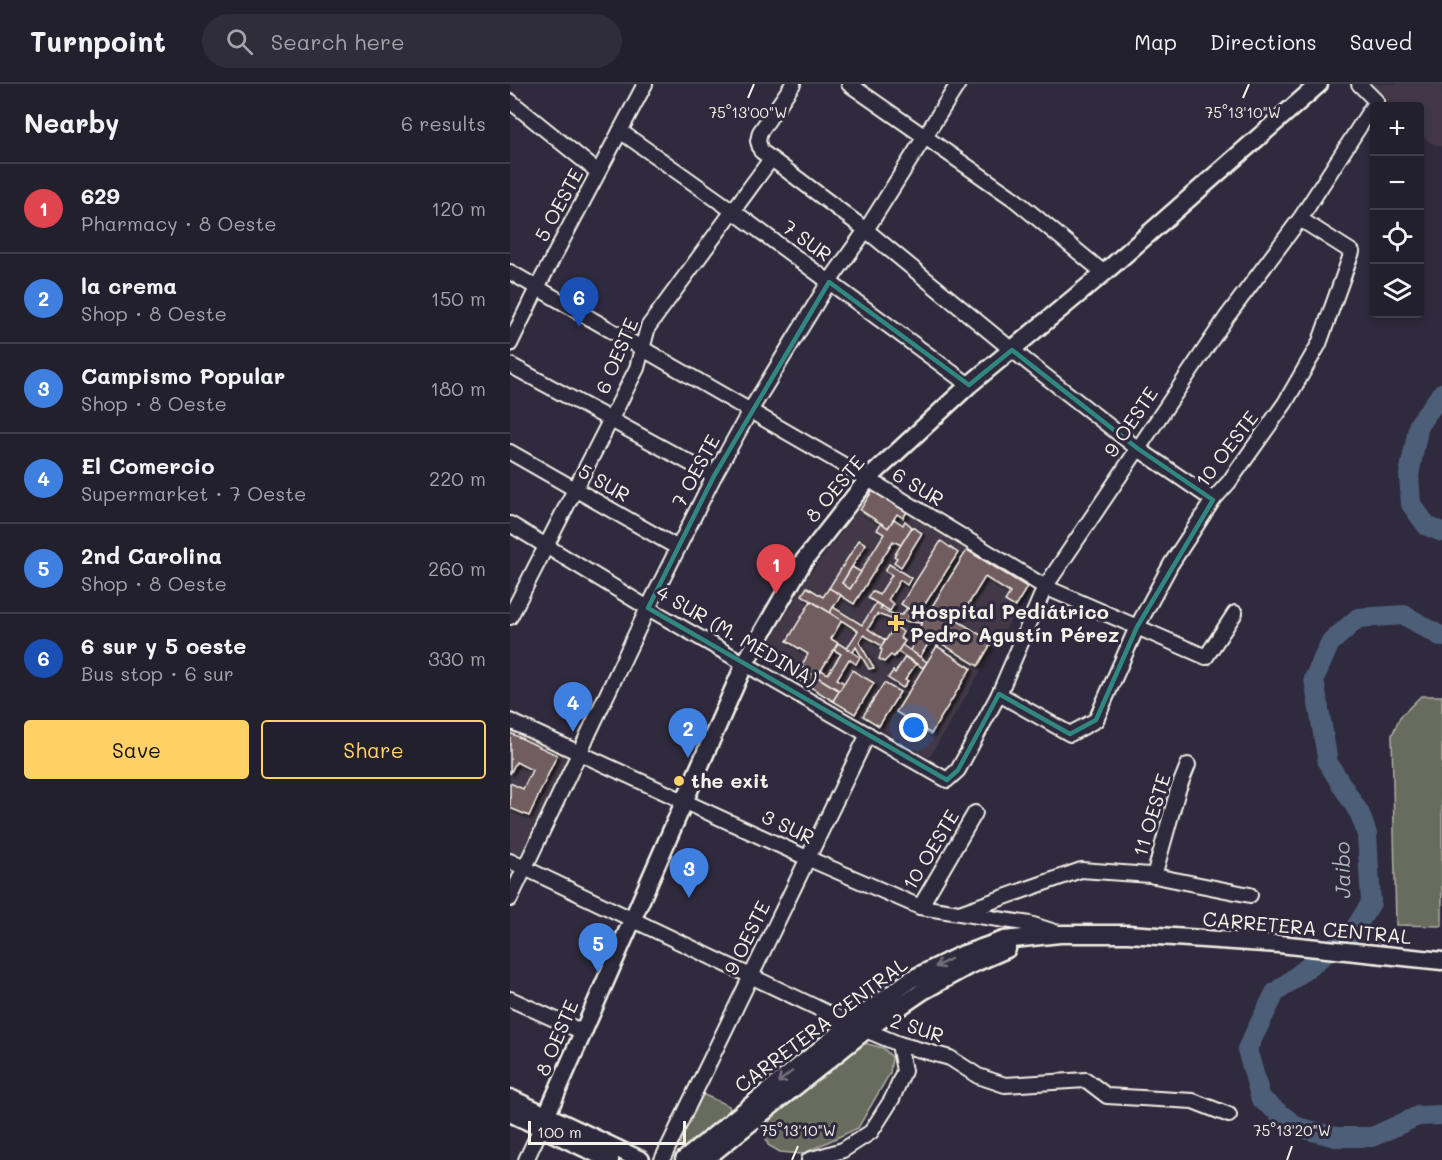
<!DOCTYPE html>
<html lang="en">
<head>
<meta charset="utf-8">
<style>
  :root { --surface:#23202e; --page:#2f2d3a; --text:#f1f3f6; --muted:#a3a3aa; --line:#403e4a; --accent:#ffd166 }
  body { margin:0; font-family:Mali,sans-serif; background:var(--page); color:var(--text) }
  .controls { position:absolute; right:18px; top:18px; display:grid; overflow:hidden; border-radius:6px; box-shadow:0 3px 9px #0003 }
  .controls button { width:54px; height:54px; display:grid; place-items:center; padding:0; border:0; border-bottom:2px solid var(--line); background:var(--surface); color:var(--text); font:30px sans-serif }
  .scale { position:absolute; left:18px; bottom:15px; width:158px; box-sizing:border-box; padding-left:6px; border:3px solid #f4f1e8; border-top:0; font-size:16px; line-height:21px; white-space:nowrap; color:#f4f1e8; -webkit-text-stroke:4px #2f2a3d; paint-order:stroke }
  .you { position:absolute; left:404px; top:644px; width:21px; height:21px; margin:-15px; border:4px solid #fff; border-radius:50%; background:#1a73e8; box-shadow:0 0 0 9px #1a73e833 }
  .badge { display:grid; place-items:center; width:39px; height:39px; border-radius:50%; background:var(--accent); color:#fff; font-size:20px; font-weight:700 }
  .pin { position:absolute; translate:-50% -50px; filter:drop-shadow(0 2px 3px #0008) }
  .pin::after { content:''; position:absolute; top:32px; width:21px; height:18px; background:inherit; clip-path:polygon(0 0,100% 0,50% 100%) }
  .list { margin:0; padding:0; list-style:none }
  h2 { display:flex; justify-content:space-between; align-items:center; height:78px; margin:0; padding:0 24px; font-size:26px }
  h2 small { font-size:20px; font-weight:400; color:var(--muted) }
  .list li { display:grid; grid-template-columns:39px 1fr auto; gap:18px; align-items:center; box-sizing:border-box; height:90px; padding:0 24px; border-top:2px solid var(--line) }
  .list b { display:block; font-size:22px; white-space:nowrap }
  .list p { margin:0; font-size:20px; white-space:nowrap; color:var(--muted) }
  .list em { font-size:20px; font-style:normal; color:var(--muted) }
  .actions { display:flex; gap:12px; padding:18px 24px }
  .actions a { flex:1; padding:14px 0; border:2px solid var(--accent); border-radius:6px; text-align:center; font-size:21px; color:var(--accent) }
  .actions .main { background:var(--accent); color:#111 }
  .icon { flex:none; width:33px; height:33px; fill:none; stroke:currentColor; stroke-width:2; stroke-linecap:round; stroke-linejoin:round }
  .map { position:relative; flex:none; width:932px; height:1076px; overflow:hidden }
  header { display:flex; align-items:center; gap:36px; box-sizing:border-box; height:84px; padding:0 30px; background:var(--surface); border-bottom:2px solid var(--line) }
  header strong { font-size:28px }
  nav { display:flex; gap:33px; margin-inline-start:auto; font-size:21px }
  .search { width:420px; height:54px; background:var(--page); display:flex; align-items:center; gap:15px; box-sizing:border-box; padding:0 21px; border-radius:33px; color:var(--muted); font-size:22px }
  main { display:flex }
  aside { flex:1; background:var(--surface) }
  .map>svg:first-child { display:block }
  .built { fill:#433947 }
  .green { fill:#676c5e; stroke:#aeaea3; stroke-width:1.5 }
  .lines { fill:none; stroke-linecap:round; stroke-linejoin:round }
  .river { stroke:#4d5e78; stroke-width:20 }
  .building { fill:#715c5f; stroke:#f4f1e8; stroke-width:1.5; filter:url(#shadow) }
  .minor-casing { stroke:#f4f1e8; stroke-width:18 }
  .major-casing { stroke:#f4f1e8; stroke-width:21 }
  .minor { stroke:#2f2a3d; stroke-width:14 }
  .major { stroke:#2f2a3d; stroke-width:16 }
  .oneway { stroke:#747079 }
  .marked { fill:none; stroke:#318880; stroke-width:4.5; stroke-linejoin:round }
  .ticks { fill:none; stroke:#f4f1e8; stroke-width:2 }
  .poi-dot { fill:#ffd166; stroke:#2f2a3d; stroke-width:2 }
  .labels { text-anchor:middle; stroke-width:6; stroke-linejoin:round; paint-order:stroke }
  .street-label { font-size:20px; fill:#f4f1e8; stroke:#2f2a3d }
  .poi-label { font-size:20px; font-weight:bold; fill:#f4f1e8; stroke:#2f2a3d; text-anchor:start }
  .water-label { font-size:21px; font-style:italic; fill:#b1b6bb; stroke:#2f2a3d }
  .ticks-label { font-size:15px; text-anchor:middle; fill:#f4f1e8; stroke:#2f2a3d; stroke-width:6; stroke-linejoin:round; paint-order:stroke }
</style>
</head>
<body>
<header>
<strong>Turnpoint</strong>
<div class="search"><svg class="icon" aria-label="search" viewBox="0 0 24 24"><circle cx="10" cy="10" r="6"/><path d="M15 15l6 6"/></svg>Search here</div>
<nav><a>Map</a><a>Directions</a><a>Saved</a></nav>
</header>
<main>
<aside>
<h2>Nearby<small>6 results</small></h2>
<ul class="list">
<li><span class="badge" style="background:#e0444e">1</span><div><b>629</b><p>Pharmacy · 8 Oeste</p></div><em>120 m</em></li>
<li><span class="badge" style="background:#3f7fe0">2</span><div><b>la crema</b><p>Shop · 8 Oeste</p></div><em>150 m</em></li>
<li><span class="badge" style="background:#3f7fe0">3</span><div><b>Campismo Popular</b><p>Shop · 8 Oeste</p></div><em>180 m</em></li>
<li><span class="badge" style="background:#3f7fe0">4</span><div><b>El Comercio</b><p>Supermarket · 7 Oeste</p></div><em>220 m</em></li>
<li><span class="badge" style="background:#3f7fe0">5</span><div><b>2nd Carolina</b><p>Shop · 8 Oeste</p></div><em>260 m</em></li>
<li><span class="badge" style="background:#1a4fb4">6</span><div><b>6 sur y 5 oeste</b><p>Bus stop · 6 sur</p></div><em>330 m</em></li>
</ul>
<div class="actions"><a class="main">Save</a><a>Share</a></div>
</aside>
<div class="map">
<svg width="932" height="1076" viewBox="0 0 932 1076">
  <defs>
    <filter id="shadow"><feDropShadow dx="3" dy="3" stdDeviation="1.5" flood-color="#0009"/></filter>
  </defs>
  <rect width="100%" height="100%" fill="#2f2a3d"/>
  <filter id="ink" filterUnits="userSpaceOnUse"><feTurbulence type="fractalNoise" baseFrequency=".0167" numOctaves="2"/><feDisplacementMap in="SourceGraphic" scale="12" xChannelSelector="R" yChannelSelector="G"/><feConvolveMatrix kernelMatrix="1 2 1 2 8 2 1 2 1" color-interpolation-filters="sRGB"/></filter>
  <g filter="url(#ink)">
    <!-- built -->
    <g class="built">
      <polygon points="860,0 932,0 932,63 921,59 910,50 910,22 879,22"/>
      <polygon points="363,406 457,466 520,504 419,674 251,574 299,491"/>
      <polygon points="0,643 59,672 9,773 0,769"/>
    </g>
    <!-- green -->
    <g class="green">
      <polygon points="911,612 932,612 932,842 886,841 882,651 890,633"/>
      <polygon points="354,959 373,964 382,973 380,989 348,1044 292,1070 270,1068 258,1061 255,1051 261,1034"/>
      <polygon points="190,1009 219,1022 221,1030 178,1065 167,1059"/>
    </g>
    <g class="lines">
      <!-- river -->
      <g class="river">
        <polyline points="932,309 909,340 899,391 901,420 917,442 932,448"/>
        <polyline points="932,553 894,531 848,534 820,559 804,595 818,679 850,730 857,750 861,819 842,849 765,909 737,965 751,1015 787,1043 826,1053 862,1053 908,1032 932,1031"/>
      </g>
    </g>
    <!-- building -->
    <g class="building">
      <polygon points="363,406 397,428 393,434 387,430 378,444 350,426"/>
      <polygon points="384,435 393,441 395,437 402,443 391,461 383,457 344,520 319,504 349,456 356,460 332,499 340,505 374,450 367,446 371,439 378,444"/>
      <polygon points="402,443 412,449 391,483 384,478 387,474 384,472"/>
      <polygon points="431,457 448,469 408,531 391,520"/>
      <polygon points="457,466 517,503 505,523 495,517 500,509 475,493 448,537 482,558 468,582 408,545"/>
      <polygon points="379,480 401,494 397,501 390,496 378,516 384,520 380,527 358,514 362,507 369,511 382,491 375,487"/>
      <polygon points="342,483 351,488 340,505 332,499"/>
      <polygon points="297,503 313,513 319,504 331,511 320,529 292,511"/>
      <polygon points="301,517 332,536 321,555 328,559 307,593 291,583 298,570 277,557"/>
      <polygon points="366,519 372,523 370,525 383,530 392,531 397,524 402,527 398,533 413,534 410,539 384,536 367,530 358,545 375,556 372,562 354,551 349,558 364,584 359,585 346,563 343,568 337,564 348,547 320,529 323,523 352,541"/>
      <polygon points="385,542 393,548 390,554 395,557 384,573 381,571 374,578 369,575 372,566 370,565"/>
      <polygon points="408,545 425,555 421,561 418,560 410,573 400,566 407,554 404,552"/>
      <polygon points="328,559 350,573 346,580 339,575 327,595 334,599 330,607 307,593 311,586 318,590 331,570 324,566"/>
      <polygon points="392,561 417,578 413,584 388,568"/>
      <polygon points="427,562 461,584 421,650 386,628"/>
      <polygon points="395,573 406,580 395,596 398,597 393,604 378,594 383,587 385,589"/>
      <polygon points="291,583 330,607 323,617 284,593"/>
      <polygon points="342,586 364,599 345,630 323,617"/>
      <polygon points="374,599 390,608 369,642 353,632"/>
      <polygon points="0,649 47,671 19,732 0,724 0,699 13,705 22,686 6,678 0,690"/>
    </g>
    <g class="lines">
      <!-- minor casing -->
      <g class="minor-casing">
        <g id="minor">
          <polyline points="283,0 250,48 248,57 251,67 356,146 502,266 627,364 703,416"/>
          <polyline points="339,0 504,115 594,189"/>
          <polyline points="0,17 88,88"/>
          <polyline points="110,47 223,127 459,301"/>
          <polyline points="0,188 358,395 535,503 696,573 725,529"/>
          <polyline points="0,260 27,204 135,0"/>
          <polyline points="0,281 204,392"/>
          <polyline points="0,368 168,464"/>
          <polyline points="0,440 138,524 437,696 448,686 489,610 535,503 716,234 790,135 866,17 849,0"/>
          <polyline points="0,533 127,284 138,243 261,75"/>
          <polyline points="489,610 560,650 586,636 627,543 661,480 703,416 719,398 775,319 809,260 842,168 790,135"/>
          <polyline points="0,637 297,774 410,823 520,840 548,849"/>
          <polyline points="0,777 341,940 389,960 440,974 468,992 495,1001 576,996 597,1012 683,1017 719,1031"/>
          <polyline points="644,792 668,706 678,681"/>
          <polyline points="0,815 138,524 204,392 240,327 319,198 356,146 448,0"/>
          <polyline points="410,823 465,729"/>
          <polyline points="452,828 571,786 640,791 740,811"/>
          <polyline points="0,915 73,948"/>
          <polyline points="16,1076 31,1044"/>
          <polyline points="152,1076 358,650"/>
          <polyline points="299,1076 333,1066 361,1048 382,1015 394,987 389,960"/>
        </g>
      </g>
      <!-- major casing -->
      <g class="major-casing">
        <g id="major">
          <polyline points="0,1014 131,1076"/>
          <polyline points="0,1029 100,1076"/>
          <polyline points="31,1044 235,579 293,478 358,395 459,301 594,189 809,0"/>
          <polyline points="174,1076 341,940 400,896 451,871 494,856 550,850 618,850 769,860 932,877"/>
          <polyline points="194,1076 356,946 413,907 458,882 497,865"/>
        </g>
      </g>
      <!-- minor -->
      <use href="#minor" class="minor"/>
      <!-- major -->
      <use href="#major" class="major"/>
    </g>
    <!-- one-way arrows -->
    <defs><path id="oneway-shaft" d="M-6 0H5M1.5-3L5.5 0L1.5 3" fill="none" stroke-width="1.6" stroke-linecap="round" stroke-linejoin="round" transform="scale(1.5)"/></defs>
    <g class="oneway">
      <use href="#oneway-shaft" transform="translate(433 879) rotate(153)"/>
      <use href="#oneway-shaft" transform="translate(275 993) rotate(141)"/>
    </g>
  </g>
  <!-- marked area -->
  <path class="marked" d="M 319,198 L 459,301 L 502,266 L 627,364 L 703,416 L 627,543 L 586,636 L 560,650 L 489,610 L 448,686 L 437,696 L 138,524 L 204,392 Z"/>
  <!-- ticks -->
  <path class="ticks" d="M 238,14 L 244,0M 733,14 L 739,0M 282,1076 L 288,1062M 777,1076 L 782,1062"/>
  <!-- markers -->
  <g class="poi-dot">
    <path d="M383 530h6v6h6v6h-6v6h-6v-6h-6v-6h6z"/>
    <circle cx="169" cy="697" r="6"/>
  </g>
  <g class="labels">
    <!-- street labels -->
    <g class="street-label">
      <text transform="translate(49 121) rotate(-62)" y="7">5 OESTE</text>
      <text transform="translate(297 157) rotate(36)" y="7">7 SUR</text>
      <text transform="translate(107 272) rotate(-67)" y="7">6 OESTE</text>
      <text transform="translate(621 338) rotate(-56)" y="7">9 OESTE</text>
      <text transform="translate(717 365) rotate(-53)" y="7">10 OESTE</text>
      <text transform="translate(186 387) rotate(-62)" y="7">7 OESTE</text>
      <text transform="translate(94 399) rotate(30)" y="7">5 SUR</text>
      <text transform="translate(408 403) rotate(31)" y="7">6 SUR</text>
      <text transform="translate(325 405) rotate(-50)" y="7">8 OESTE</text>
      <text transform="translate(227 552) rotate(30)" y="7">4 SUR (M. MEDINA)</text>
      <text transform="translate(642 731) rotate(-73)" y="7">11 OESTE</text>
      <text transform="translate(278 743) rotate(25)" y="7">3 SUR</text>
      <text transform="translate(421 766) rotate(-59)" y="7">10 OESTE</text>
      <text transform="translate(797 844) rotate(5)" y="7">CARRETERA CENTRAL</text>
      <text transform="translate(237 854) rotate(-64)" y="7">9 OESTE</text>
      <text transform="translate(311 941) rotate(-37)" y="7">CARRETERA CENTRAL</text>
      <text transform="translate(407 944) rotate(18)" y="7">2 SUR</text>
      <text transform="translate(47 954) rotate(-67)" y="7">8 OESTE</text>
    </g>
    <!-- poi labels -->
    <g class="poi-label">
      <text x="400" y="535">Hospital Pediátrico<tspan x="400" dy="23">Pedro Agustín Pérez</tspan></text>
      <text x="181" y="704">the exit</text>
    </g>
    <!-- water labels -->
    <g class="water-label">
      <text transform="translate(833 786) rotate(-91)" y="7">Jaibo</text>
    </g>
  </g>
  <g class="ticks-label">
    <text x="238" y="34">75°13'00"W</text>
    <text x="733" y="34">75°13'10"W</text>
    <text x="288" y="1052">75°13'10"W</text>
    <text x="782" y="1052">75°13'20"W</text>
  </g>
</svg>
<div class="controls">
<button>+</button>
<button>−</button>
<button><svg class="icon" aria-label="locate" viewBox="0 0 24 24"><circle cx="12" cy="12" r="6"/><path d="M12 2v4M12 18v4M2 12h4M18 12h4"/></svg></button>
<button><svg class="icon" aria-label="layers" viewBox="0 0 24 24"><path d="M12 4l9 5-9 5-9-5zM3 14l9 5 9-5"/></svg></button>
</div>
<div class="scale">100 m</div>
<div class="you"></div>
<div class="pin badge" style="left:266px;top:510px;background:#e0444e">1</div>
<div class="pin badge" style="left:178px;top:674px;background:#3f7fe0">2</div>
<div class="pin badge" style="left:179px;top:814px;background:#3f7fe0">3</div>
<div class="pin badge" style="left:63px;top:648px;background:#3f7fe0">4</div>
<div class="pin badge" style="left:88px;top:889px;background:#3f7fe0">5</div>
<div class="pin badge" style="left:69px;top:243px;background:#1a4fb4">6</div>
</div>
</main>
</body>
</html>
